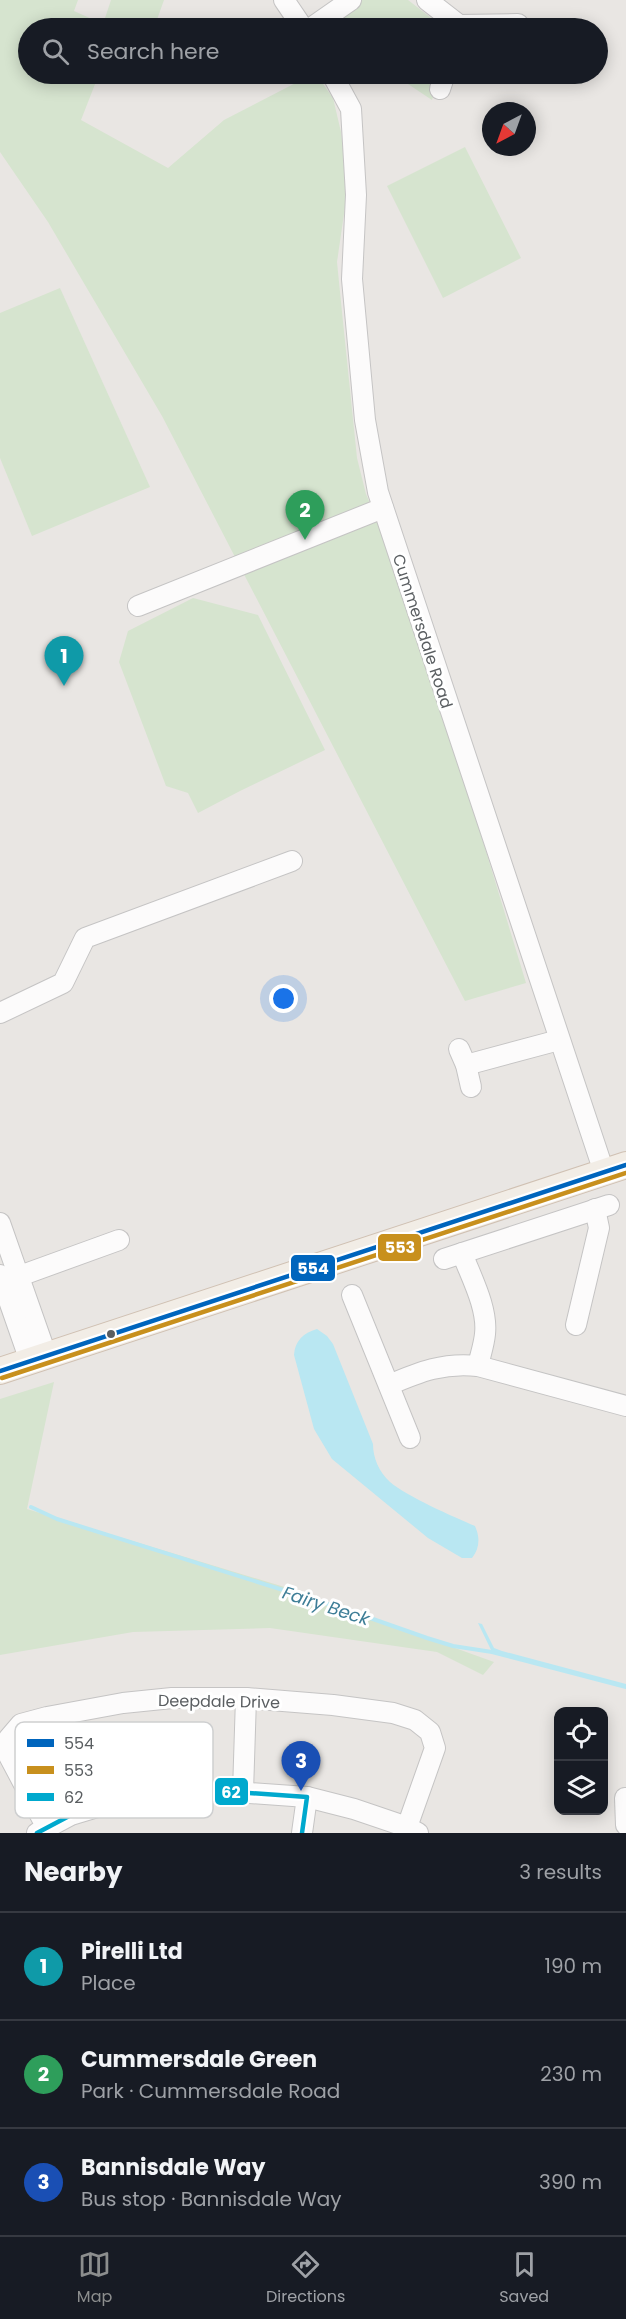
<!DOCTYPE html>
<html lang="en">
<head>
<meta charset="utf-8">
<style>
  :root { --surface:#171b24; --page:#20242c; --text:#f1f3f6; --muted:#9ea1a6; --line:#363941; --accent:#8c8e8e }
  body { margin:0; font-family:Poppins,sans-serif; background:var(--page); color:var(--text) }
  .controls { position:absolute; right:18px; bottom:18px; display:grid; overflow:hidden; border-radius:12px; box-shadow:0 3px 15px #0003 }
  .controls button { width:54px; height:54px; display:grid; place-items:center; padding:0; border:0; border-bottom:2px solid var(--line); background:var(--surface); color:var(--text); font:30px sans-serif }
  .compass { position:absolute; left:482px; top:102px; width:54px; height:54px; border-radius:50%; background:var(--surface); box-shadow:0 3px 15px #0003; rotate:221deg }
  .you { position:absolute; left:284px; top:999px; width:21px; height:21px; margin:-15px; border:4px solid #fff; border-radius:50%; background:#1a73e8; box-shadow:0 0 0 9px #1a73e833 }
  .badge { display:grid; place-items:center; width:39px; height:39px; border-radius:50%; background:var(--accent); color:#fff; font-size:20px; font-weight:700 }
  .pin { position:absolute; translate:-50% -50px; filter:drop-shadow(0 2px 3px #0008) }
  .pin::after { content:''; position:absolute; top:32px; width:21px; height:18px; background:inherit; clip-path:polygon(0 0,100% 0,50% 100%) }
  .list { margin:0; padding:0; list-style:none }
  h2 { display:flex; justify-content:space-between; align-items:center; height:78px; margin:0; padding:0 24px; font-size:26px }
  h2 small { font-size:20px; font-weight:400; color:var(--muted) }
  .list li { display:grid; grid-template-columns:39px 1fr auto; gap:18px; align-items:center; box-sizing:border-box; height:108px; padding:0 24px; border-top:2px solid var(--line) }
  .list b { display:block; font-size:22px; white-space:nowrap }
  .list p { margin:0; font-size:20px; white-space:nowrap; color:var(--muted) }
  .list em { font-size:20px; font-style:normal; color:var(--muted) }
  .icon { flex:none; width:33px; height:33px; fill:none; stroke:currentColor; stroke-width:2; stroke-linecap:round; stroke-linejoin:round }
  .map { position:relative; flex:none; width:626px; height:1833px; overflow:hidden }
  .search { position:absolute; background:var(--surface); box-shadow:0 3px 15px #0003; left:18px; right:18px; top:18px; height:66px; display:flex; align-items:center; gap:15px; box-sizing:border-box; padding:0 21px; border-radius:33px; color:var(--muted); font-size:22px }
  .sheet { height:402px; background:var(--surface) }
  nav { display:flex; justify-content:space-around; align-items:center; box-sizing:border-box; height:84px; border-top:2px solid var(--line); background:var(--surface); font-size:16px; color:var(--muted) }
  nav a { display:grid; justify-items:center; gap:3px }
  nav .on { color:var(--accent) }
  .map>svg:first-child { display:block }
  .green { fill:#d6e4cf }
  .water { fill:#b9e7f2 }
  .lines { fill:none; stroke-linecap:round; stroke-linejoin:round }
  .stream { stroke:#b9e7f2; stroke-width:4 }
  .minor-casing { stroke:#c5c4c4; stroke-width:22 }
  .major-casing { stroke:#d0c1b3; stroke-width:28 }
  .minor { stroke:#fcfbfb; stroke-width:20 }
  .major { stroke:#f2ede6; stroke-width:26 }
  .bus-1-casing { stroke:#fff; stroke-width:9 }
  .bus-2-casing { stroke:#fff; stroke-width:9 }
  .bus-3-casing { stroke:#fff; stroke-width:9 }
  .bus-1 { stroke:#0065bd; stroke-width:4.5 }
  .bus-2 { stroke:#c8901d; stroke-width:4.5 }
  .bus-3 { stroke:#00a9ce; stroke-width:4.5 }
  .bus-dot { fill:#5a5e61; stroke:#fff; stroke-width:2 }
  .labels { text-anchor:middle; stroke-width:6; stroke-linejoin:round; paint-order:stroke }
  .street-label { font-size:16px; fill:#5a5e61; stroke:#fff }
  .water-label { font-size:18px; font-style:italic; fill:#3e7e97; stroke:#fff }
  .key { fill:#fff; stroke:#cecfd0; stroke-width:1.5 }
  .key-label { font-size:16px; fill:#5a5e61 }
  .line-badge { stroke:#fff; stroke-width:2 }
  .badge-label { font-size:16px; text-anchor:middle; font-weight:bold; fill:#fff }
</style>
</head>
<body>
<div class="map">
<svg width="626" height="1833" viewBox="0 0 626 1833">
  <rect width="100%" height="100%" fill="#e9e6e3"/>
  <!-- green -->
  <g class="green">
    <polygon points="0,0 78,0 74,11 103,24 111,0 164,0 154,28 28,28 28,74 99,74 81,120 168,168 224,120 313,74 316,74 333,98 341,132 346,173 345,207 337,262 342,312 357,458 366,494 378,522 478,825 526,983 465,1001 162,416 48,222 0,152"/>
    <polygon points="362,0 408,0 444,28 331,28 328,26"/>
    <polygon points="393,74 440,74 432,100"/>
    <polygon points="465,147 521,258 443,298 387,186"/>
    <polygon points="60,288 150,487 32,536 0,458 0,313"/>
    <polygon points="193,598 258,615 325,750 240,791 198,813 188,793 166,786 119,662 128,631"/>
    <polygon points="54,1382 27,1509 291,1589 494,1662 483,1675 437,1652 270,1628 133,1632 0,1655 0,1399"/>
  </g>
  <!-- water -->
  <g class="water">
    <path d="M 317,1329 L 327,1336 L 333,1344 L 373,1444 C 373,1458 379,1472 390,1482 C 406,1496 454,1517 475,1526 C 480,1537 480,1548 472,1558 L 462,1558 L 428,1538 L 332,1459 L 314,1429 L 294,1355 C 295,1341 303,1333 317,1329 Z"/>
    <polygon points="478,1623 482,1624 494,1648 502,1651 626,1684 626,1687 492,1652"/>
  </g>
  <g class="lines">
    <!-- stream -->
    <polyline class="stream" points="31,1507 57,1519 353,1612 427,1638 453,1646 492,1652 626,1687"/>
    <!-- minor casing -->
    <g class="minor-casing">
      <g id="minor">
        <polyline points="284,0 303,28"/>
        <polyline points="427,0 459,25 458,28"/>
        <polyline points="459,25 518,24"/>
        <polyline points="311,28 351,0"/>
        <polyline points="332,74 351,109 356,195 352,279 365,420 378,492 604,1172"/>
        <polyline points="440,89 445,74"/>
        <polyline points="138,606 383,508"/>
        <polyline points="0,1013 63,983 85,938 292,861"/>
        <polyline points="459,1049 466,1065 471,1087"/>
        <polyline points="466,1065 559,1040"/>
        <polyline points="0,1223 47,1357"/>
        <path d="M 462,1253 C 471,1277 488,1308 485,1334 C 484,1345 480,1356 478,1366"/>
        <polyline points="444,1259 609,1205"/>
        <polyline points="0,1275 30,1361"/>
        <polyline points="3,1282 119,1240"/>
        <polyline points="352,1295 410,1438"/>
        <polyline points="576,1325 599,1228 595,1209"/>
        <path d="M 389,1385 C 419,1372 444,1362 478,1366 L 626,1406"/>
        <polyline points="243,1792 246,1698"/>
        <polyline points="625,1798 626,1825"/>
        <polyline points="47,1828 9,1756 9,1738 21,1724 47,1717 123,1703 172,1698 246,1698 333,1705 393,1713 415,1720 430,1732 435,1748 407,1827"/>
        <polyline points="37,1833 71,1815 144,1793 220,1791 307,1797 354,1809 407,1827 418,1833"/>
        <polyline points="302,1833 307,1797"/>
      </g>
    </g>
    <!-- major casing -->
    <g class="major-casing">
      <polyline id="major" points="0,1371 626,1165"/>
    </g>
    <!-- minor -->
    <use href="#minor" class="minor"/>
    <!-- major -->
    <use href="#major" class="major"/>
    <!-- bus-1 casing -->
    <g class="bus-1-casing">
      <polyline id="bus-1" points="0,1371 626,1165"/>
    </g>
    <!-- bus-2 casing -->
    <g class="bus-2-casing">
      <polyline id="bus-2" points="2,1378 626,1173"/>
    </g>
    <!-- bus-3 casing -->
    <g class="bus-3-casing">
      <polyline id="bus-3" points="37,1833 71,1815 144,1793 220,1791 307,1797 302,1833"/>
    </g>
    <!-- bus-1 -->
    <use href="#bus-1" class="bus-1"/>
    <!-- bus-2 -->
    <use href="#bus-2" class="bus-2"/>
    <!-- bus-3 -->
    <use href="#bus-3" class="bus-3"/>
  </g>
  <!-- markers -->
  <circle class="bus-dot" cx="111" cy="1334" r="5"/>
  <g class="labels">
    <!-- street labels -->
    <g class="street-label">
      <text transform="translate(423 631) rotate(72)" y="6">Cummersdale Road</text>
      <text transform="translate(219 1701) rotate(1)" y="6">Deepdale Drive</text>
    </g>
    <!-- water labels -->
    <g class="water-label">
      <text transform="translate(326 1606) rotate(18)" y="6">Fairy Beck</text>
    </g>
  </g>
  <!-- legend -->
  <rect x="15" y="1722" width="198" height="96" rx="9" class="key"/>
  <rect x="27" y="1739" width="27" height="8" fill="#0065bd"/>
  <rect x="27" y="1766" width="27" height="8" fill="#c8901d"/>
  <rect x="27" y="1793" width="27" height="8" fill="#00a9ce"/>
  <g class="key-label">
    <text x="64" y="1749">554</text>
    <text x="64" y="1776">553</text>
    <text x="64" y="1803">62</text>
  </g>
  <g class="line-badge">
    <rect x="377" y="1233" width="45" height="29" rx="6" fill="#c8901d"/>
    <rect x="290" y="1254" width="46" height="28" rx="6" fill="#0065bd"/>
    <rect x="214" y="1777" width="35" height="29" rx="6" fill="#00a9ce"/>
  </g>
  <g class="badge-label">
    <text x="400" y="1253">553</text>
    <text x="313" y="1274">554</text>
    <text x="231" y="1798">62</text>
  </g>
</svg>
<div class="controls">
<button><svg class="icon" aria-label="locate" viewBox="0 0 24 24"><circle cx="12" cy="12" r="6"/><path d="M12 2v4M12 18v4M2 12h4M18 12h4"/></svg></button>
<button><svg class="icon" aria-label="layers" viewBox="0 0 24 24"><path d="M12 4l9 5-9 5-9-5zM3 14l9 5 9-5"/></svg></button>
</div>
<svg class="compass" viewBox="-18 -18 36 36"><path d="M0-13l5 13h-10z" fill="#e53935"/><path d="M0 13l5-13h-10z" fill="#9ea1a6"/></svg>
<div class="you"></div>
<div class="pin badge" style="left:64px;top:686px;background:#0f9aa8">1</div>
<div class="pin badge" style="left:305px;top:540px;background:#2e9e5b">2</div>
<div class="pin badge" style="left:301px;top:1791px;background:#1a4fb4">3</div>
<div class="search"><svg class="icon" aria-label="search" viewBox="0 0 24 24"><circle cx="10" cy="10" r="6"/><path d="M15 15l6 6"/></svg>Search here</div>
</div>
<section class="sheet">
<h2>Nearby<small>3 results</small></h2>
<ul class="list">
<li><span class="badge" style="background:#0f9aa8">1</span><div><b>Pirelli Ltd</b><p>Place</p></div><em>190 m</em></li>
<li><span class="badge" style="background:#2e9e5b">2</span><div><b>Cummersdale Green</b><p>Park · Cummersdale Road</p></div><em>230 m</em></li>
<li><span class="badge" style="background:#1a4fb4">3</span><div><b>Bannisdale Way</b><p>Bus stop · Bannisdale Way</p></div><em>390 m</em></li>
</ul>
</section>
<nav>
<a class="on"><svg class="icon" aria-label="map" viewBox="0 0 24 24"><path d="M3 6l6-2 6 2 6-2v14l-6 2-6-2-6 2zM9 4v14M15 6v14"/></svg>Map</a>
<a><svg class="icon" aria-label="directions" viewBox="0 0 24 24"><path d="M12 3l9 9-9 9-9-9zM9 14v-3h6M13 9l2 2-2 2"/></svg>Directions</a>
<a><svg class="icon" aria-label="saved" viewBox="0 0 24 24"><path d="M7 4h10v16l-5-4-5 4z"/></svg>Saved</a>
</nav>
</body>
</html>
